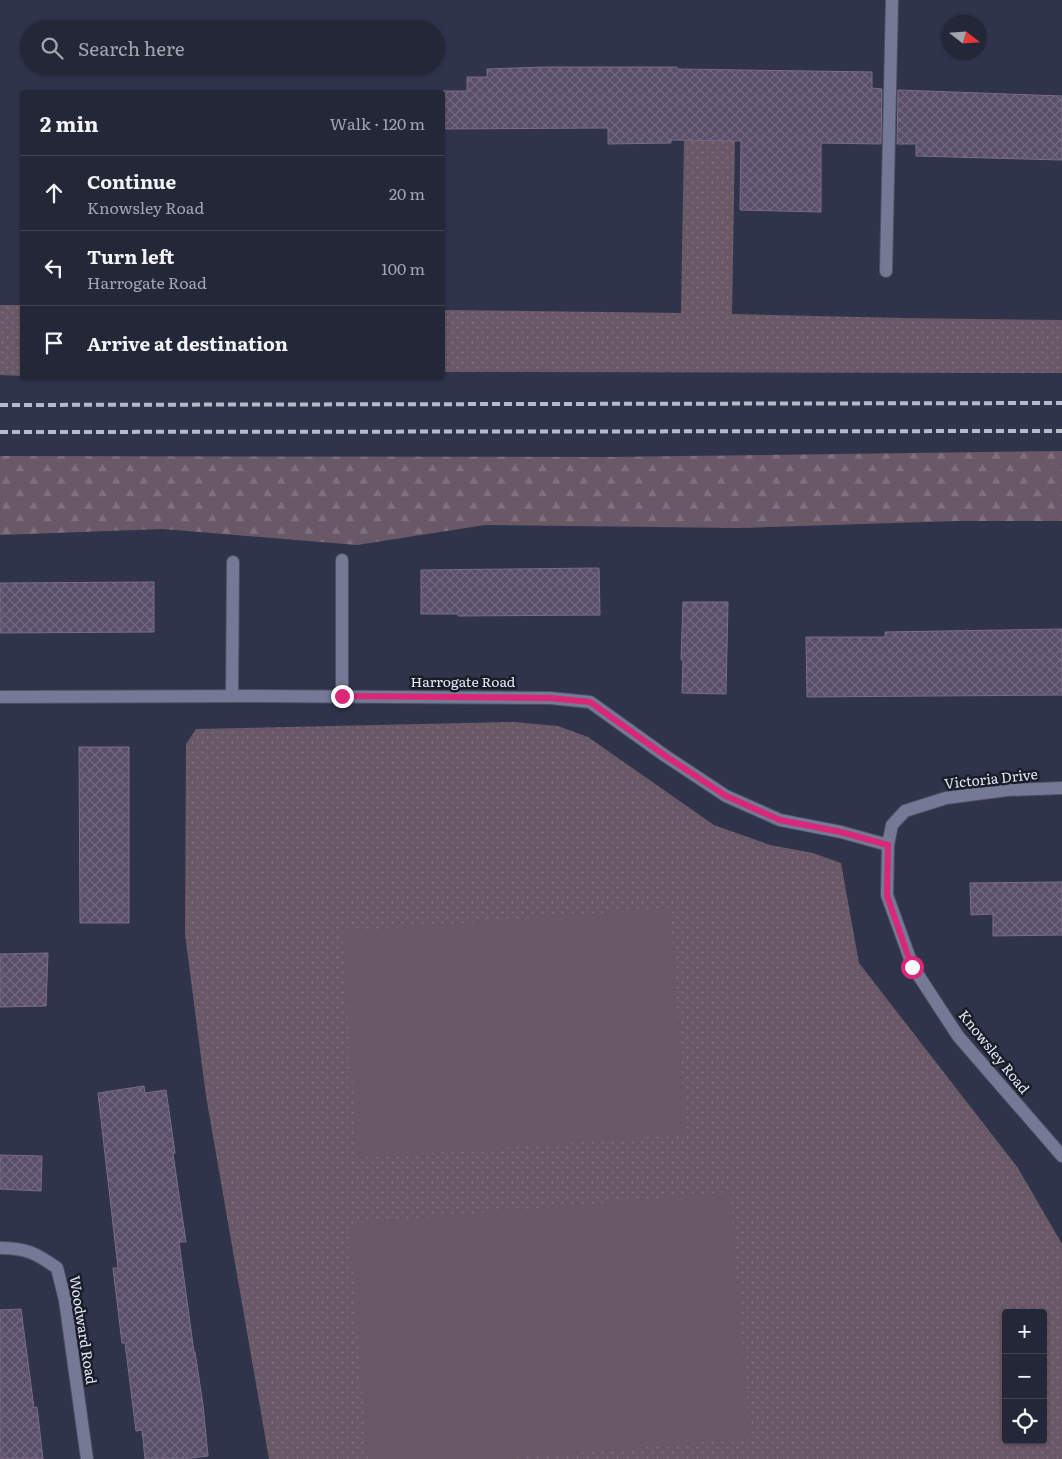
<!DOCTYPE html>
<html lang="en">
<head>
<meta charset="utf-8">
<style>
  :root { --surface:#232738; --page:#2f3343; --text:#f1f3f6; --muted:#a3a5ae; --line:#404453 }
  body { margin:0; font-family:Literata,serif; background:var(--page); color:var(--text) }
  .controls { position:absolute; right:15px; bottom:15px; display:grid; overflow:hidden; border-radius:5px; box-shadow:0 1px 4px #0004 }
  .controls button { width:45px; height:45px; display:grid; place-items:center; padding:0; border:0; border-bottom:1px solid var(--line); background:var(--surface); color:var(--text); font:25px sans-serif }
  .compass { position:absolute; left:942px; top:15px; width:45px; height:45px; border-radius:50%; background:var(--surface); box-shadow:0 1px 4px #0004; rotate:107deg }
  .stop { position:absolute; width:15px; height:15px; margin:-11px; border:4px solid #db2777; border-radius:50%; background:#fff }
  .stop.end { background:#db2777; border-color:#fff; box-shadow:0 1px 5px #0008 }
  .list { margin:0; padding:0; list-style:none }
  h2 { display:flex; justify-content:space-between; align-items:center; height:65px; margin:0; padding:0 20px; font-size:21px }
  h2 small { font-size:16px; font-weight:400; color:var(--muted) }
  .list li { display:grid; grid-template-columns:32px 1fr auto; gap:15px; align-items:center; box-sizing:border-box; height:75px; padding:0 20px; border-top:1px solid var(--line) }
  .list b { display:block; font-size:19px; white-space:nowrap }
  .list p { margin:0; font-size:16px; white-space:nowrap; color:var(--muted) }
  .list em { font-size:16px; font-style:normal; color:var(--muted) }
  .icon { flex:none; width:28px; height:28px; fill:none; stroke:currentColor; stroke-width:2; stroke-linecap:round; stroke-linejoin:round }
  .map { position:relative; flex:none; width:1062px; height:1459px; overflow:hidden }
  .search { position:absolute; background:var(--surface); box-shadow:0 1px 4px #0004; left:20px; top:20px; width:425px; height:55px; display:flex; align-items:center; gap:12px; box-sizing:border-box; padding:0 18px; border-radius:28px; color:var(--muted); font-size:19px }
  .panel { position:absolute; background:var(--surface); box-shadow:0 1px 4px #0004; left:20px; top:90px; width:425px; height:290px; border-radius:5px }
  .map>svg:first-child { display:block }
  .grass { fill:url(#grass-dots); fill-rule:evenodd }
  .forest { fill:url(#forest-firs) }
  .pitch { fill:#695865 }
  .building { fill:url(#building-cross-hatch); stroke:#786d87 }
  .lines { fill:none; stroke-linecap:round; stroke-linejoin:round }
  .service-casing { stroke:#4c5064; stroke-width:14 }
  .minor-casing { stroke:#4c5064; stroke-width:14 }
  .service { stroke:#747a95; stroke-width:12 }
  .minor { stroke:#747a95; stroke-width:12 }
  .rail { stroke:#b5b9ca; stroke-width:4; stroke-dasharray:8 4; stroke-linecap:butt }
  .route { stroke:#db2777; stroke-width:6 }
  .labels { text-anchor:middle; stroke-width:5; stroke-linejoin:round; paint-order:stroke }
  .street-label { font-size:14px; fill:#e4e8f7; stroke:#1a1c27 }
</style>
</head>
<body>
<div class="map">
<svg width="1062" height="1459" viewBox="0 0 1062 1459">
  <defs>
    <pattern id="grass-dots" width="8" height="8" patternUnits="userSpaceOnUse" patternTransform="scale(1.25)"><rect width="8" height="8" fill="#695865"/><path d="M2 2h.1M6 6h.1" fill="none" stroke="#7e707c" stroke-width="1.8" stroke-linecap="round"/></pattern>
    <pattern id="forest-firs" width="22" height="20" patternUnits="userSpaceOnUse" patternTransform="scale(1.25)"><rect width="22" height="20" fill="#695865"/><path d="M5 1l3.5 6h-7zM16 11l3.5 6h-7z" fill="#7e707c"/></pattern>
    <pattern id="building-cross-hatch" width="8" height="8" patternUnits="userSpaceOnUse" patternTransform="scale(1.25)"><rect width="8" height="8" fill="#5a4e69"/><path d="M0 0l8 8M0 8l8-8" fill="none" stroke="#72687f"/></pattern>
  </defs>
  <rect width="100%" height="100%" fill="#2f344b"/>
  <!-- grass -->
  <g class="grass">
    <polygon points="684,140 735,141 732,314 902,318 1062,320 1062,373 443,372 443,310 681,313"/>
    <polygon points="0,305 22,305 22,376 0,375"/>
    <path d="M 514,722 L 558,726 L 588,737 L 714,825 L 770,845 L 813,853 L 841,863 L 859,963 L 1018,1168 L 1062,1244 L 1062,1459 L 269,1459 L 206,1096 L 185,934 L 186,744 L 196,729 ZM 1006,1313 L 1043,1313 L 1043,1440 L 1006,1440 Z"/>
  </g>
  <!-- forest -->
  <polygon class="forest" points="1062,451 1062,521 957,521 738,528 485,525 357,545 163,529 0,535 0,456 606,457"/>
  <!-- pitch -->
  <g class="pitch">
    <polygon points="670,908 686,1134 358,1158 342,932"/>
    <polygon points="730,1192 750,1438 507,1459 368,1459 349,1224"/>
  </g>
  <!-- building -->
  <g class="building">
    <polygon points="546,67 677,67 677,69 872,72 872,88 882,89 881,144 821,143 821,212 740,210 741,141 671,140 671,143 608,144 608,128 442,129 442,91 467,91 467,77 487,77 487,69"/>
    <polygon points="898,90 1062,96 1062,160 916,156 916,144 897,144"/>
    <polygon points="599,568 600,615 458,616 458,614 421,614 421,570"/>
    <polygon points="154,582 154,632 0,633 0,583"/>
    <polygon points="683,602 728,602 726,694 682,693 683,660 681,660"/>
    <polygon points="1062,629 1062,695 807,697 806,637 885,637 885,632"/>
    <polygon points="79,747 129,747 129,923 80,923"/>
    <polygon points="1062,882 1062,935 993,936 993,914 971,915 970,883"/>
    <polygon points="48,953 46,1006 0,1007 0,954"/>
    <polygon points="144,1086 145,1093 166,1090 175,1153 173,1154 186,1242 179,1242 194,1352 195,1352 203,1405 208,1456 184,1459 145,1459 142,1430 136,1431 125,1343 122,1343 113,1268 118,1268 98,1093"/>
    <polygon points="0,1155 42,1156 41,1191 0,1189"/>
    <polygon points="21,1309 34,1408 37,1407 43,1459 0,1459 0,1310"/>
  </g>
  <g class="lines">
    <!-- service casing -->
    <g class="service-casing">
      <g id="service">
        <polyline points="886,271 892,0"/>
        <polyline points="342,560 342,696"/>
        <polyline points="232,696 233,562"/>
      </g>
    </g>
    <!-- minor casing -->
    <g class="minor-casing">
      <g id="minor">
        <polyline points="0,697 252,696 550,698 590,702 664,755 726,796 780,820 841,832 888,845"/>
        <polyline points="1062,788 1007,790 946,798 905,811 892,825 888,845 887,895 913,967 958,1036 1062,1156"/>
        <path d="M 0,1248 C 26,1248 36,1253 57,1268 L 65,1300 L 87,1459"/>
      </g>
    </g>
    <!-- service -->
    <use href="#service" class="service"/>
    <!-- minor -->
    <use href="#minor" class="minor"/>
    <!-- rail -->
    <g class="rail">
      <polyline points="0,405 1062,403"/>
      <polyline points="0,432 1062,431"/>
    </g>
  </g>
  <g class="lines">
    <!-- route -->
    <polyline class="route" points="342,696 550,698 590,702 664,755 726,796 780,820 841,832 888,845 887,896 912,967"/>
  </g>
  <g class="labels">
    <!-- street labels -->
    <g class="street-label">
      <text x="463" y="687">Harrogate Road</text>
      <text transform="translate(991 779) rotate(-6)" y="5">Victoria Drive</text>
      <text transform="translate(994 1052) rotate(51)" y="5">Knowsley Road</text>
      <text transform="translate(83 1330) rotate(81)" y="5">Woodward Road</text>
    </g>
  </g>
</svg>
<div class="controls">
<button>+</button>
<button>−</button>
<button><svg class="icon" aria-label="locate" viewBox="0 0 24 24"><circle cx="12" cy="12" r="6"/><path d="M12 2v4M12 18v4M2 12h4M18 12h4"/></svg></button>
</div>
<svg class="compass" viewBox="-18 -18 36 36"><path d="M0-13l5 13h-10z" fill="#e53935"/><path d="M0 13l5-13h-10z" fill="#a3a5ae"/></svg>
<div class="stop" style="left:912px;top:967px"></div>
<div class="stop end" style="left:342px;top:696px"></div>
<div class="search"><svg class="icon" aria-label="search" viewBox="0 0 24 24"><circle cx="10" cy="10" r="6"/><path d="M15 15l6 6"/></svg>Search here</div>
<section class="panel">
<h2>2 min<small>Walk · 120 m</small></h2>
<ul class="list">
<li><svg class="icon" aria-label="ahead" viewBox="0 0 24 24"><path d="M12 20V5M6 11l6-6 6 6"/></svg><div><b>Continue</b><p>Knowsley Road</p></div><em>20 m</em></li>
<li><svg class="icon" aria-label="left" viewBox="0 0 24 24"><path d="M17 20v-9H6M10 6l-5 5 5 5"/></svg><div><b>Turn left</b><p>Harrogate Road</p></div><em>100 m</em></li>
<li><svg class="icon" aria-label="arrive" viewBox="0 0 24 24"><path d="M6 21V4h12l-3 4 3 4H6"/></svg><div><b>Arrive at destination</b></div></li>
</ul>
</section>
</div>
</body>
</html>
